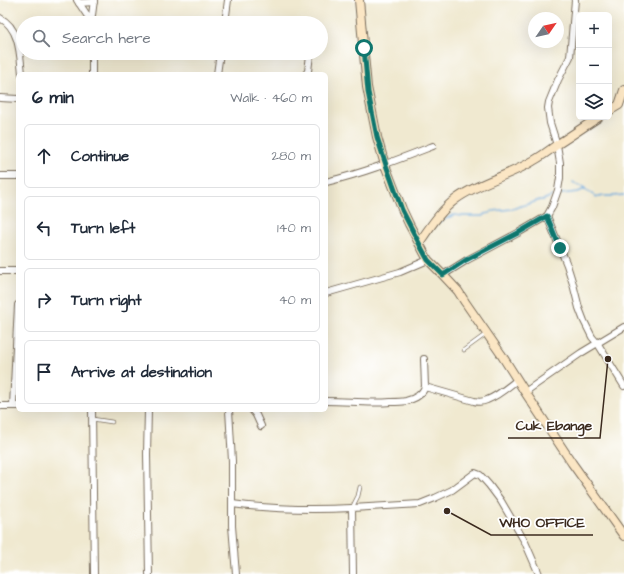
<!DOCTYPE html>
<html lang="en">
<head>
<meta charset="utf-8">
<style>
  :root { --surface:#fff; --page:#f6f6f7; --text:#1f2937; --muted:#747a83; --line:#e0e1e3 }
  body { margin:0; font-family:"Architects Daughter",sans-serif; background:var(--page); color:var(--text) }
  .controls { position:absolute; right:12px; top:12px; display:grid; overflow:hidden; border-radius:6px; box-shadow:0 4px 16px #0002 }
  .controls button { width:36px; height:36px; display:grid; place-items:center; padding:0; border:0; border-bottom:1px solid var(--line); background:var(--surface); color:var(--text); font:20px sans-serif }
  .compass { position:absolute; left:528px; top:12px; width:36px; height:36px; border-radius:50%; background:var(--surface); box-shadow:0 4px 16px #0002; rotate:56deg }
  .stop { position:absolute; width:12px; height:12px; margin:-9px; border:3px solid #0f766e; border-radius:50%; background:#fff }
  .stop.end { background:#0f766e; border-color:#fff; box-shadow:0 1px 4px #0008 }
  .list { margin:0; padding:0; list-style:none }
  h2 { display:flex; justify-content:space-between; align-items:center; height:52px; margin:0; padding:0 16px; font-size:17px }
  h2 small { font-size:13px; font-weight:400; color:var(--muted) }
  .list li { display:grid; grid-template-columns:26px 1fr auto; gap:12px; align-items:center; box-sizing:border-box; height:64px; margin:0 8px 8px; padding:0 8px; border:1px solid var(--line); border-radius:6px }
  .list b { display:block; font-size:15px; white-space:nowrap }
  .list em { font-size:13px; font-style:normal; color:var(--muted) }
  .icon { flex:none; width:22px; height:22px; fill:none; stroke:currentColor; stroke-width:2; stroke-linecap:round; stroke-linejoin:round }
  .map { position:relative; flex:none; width:624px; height:574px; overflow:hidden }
  .search { position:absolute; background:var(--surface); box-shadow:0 4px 16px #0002; left:16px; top:16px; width:312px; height:44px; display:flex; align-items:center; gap:10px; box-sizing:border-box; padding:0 14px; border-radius:22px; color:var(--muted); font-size:15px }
  .panel { position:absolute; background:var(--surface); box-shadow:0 4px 16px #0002; left:16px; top:72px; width:312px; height:340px; border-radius:6px }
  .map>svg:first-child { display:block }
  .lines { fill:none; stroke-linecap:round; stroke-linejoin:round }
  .stream { stroke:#6aa9dd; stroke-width:1.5 }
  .lane-casing { stroke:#7a6d5c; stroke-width:4.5 }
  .street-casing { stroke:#7a6d5c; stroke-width:8 }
  .secondary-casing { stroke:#7a6d5c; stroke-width:10 }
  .lane { stroke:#fff; stroke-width:3 }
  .street { stroke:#fff; stroke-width:6 }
  .secondary { stroke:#fbe6c4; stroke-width:8 }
  .route { stroke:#0f766e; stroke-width:5 }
  .leader { fill:none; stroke:#3b2a1e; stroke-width:1.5 }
  .callout-dot { fill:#3b2a1e; stroke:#fff; stroke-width:1.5 }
  .callout-label { font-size:14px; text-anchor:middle; font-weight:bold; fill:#3b2a1e; stroke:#fff; stroke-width:3.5; stroke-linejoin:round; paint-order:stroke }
</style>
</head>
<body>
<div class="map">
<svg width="624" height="574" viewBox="0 0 624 574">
  <rect width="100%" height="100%" fill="#fff"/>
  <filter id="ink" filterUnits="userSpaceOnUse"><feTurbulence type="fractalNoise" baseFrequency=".025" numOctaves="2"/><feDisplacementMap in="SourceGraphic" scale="8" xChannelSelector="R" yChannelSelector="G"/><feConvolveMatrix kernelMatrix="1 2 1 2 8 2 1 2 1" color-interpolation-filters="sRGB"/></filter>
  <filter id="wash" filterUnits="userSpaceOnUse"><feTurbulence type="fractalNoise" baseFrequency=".012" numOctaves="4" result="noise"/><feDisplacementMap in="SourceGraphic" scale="16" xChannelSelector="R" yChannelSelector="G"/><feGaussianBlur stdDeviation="0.9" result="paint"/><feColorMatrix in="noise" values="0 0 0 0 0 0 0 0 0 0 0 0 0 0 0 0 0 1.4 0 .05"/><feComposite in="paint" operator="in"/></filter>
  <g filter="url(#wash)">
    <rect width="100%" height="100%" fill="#f0e9d0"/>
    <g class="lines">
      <!-- stream -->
      <g class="stream">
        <polyline points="573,182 577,185 584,187 586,190 596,197 599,197 604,196 613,196 624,195"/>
        <polyline points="561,194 578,192 585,189"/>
        <polyline points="439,222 454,215 463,216 483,216 484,214 490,213 492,211 512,209 540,200 543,200 552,196"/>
      </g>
    </g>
  </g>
  <g filter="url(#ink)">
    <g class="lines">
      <!-- lane casing -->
      <g class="lane-casing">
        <g id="lane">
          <polyline points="464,350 486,334"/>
          <polyline points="92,419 112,422"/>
          <polyline points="352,508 358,496 360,487"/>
        </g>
      </g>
      <!-- street casing -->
      <g class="street-casing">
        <g id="street">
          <polyline points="77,0 91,21"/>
          <polyline points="79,3 94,2"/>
          <path d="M 0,18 C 20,28 20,55 22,74"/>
          <polyline points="91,23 94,0"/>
          <polyline points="225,23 228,0"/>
          <polyline points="92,53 92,74"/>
          <polyline points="217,74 220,53"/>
          <polyline points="306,74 308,71 310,55"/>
          <polyline points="0,98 18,99"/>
          <polyline points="0,176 18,176"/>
          <path d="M 326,182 C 364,173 397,160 433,146"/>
          <polyline points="547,216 567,265 573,284 579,308 584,321 592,337 598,344 624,386"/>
          <polyline points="0,271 18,271"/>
          <polyline points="443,275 467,260 518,233 547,216 552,207 558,190 560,178 560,163 557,145 550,123 548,108 549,102 558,80 570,57 575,0"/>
          <polyline points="326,293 400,272 428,260"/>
          <path d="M 425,387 L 474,401 C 478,402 483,402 487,400 C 498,396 508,387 517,380"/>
          <polyline points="525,392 581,353 624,327"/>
          <path d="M 326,401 C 348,401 369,404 391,402 C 396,402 401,402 406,401 C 414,399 422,395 425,387 L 424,359"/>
          <polyline points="0,406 18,406"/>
          <polyline points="13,406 18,305"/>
          <polyline points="92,410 94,574"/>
          <polyline points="148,410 147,454 149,574"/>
          <polyline points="229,410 232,461 232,526 236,574"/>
          <polyline points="252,410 256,415 261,426"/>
          <path d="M 232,504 C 271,509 313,510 352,508"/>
          <polyline points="353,574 352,508 420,504 435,498 452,490 475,473 480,475 489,485 501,501 525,542 539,574"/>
        </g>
      </g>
      <!-- secondary casing -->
      <g class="secondary-casing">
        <g id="secondary">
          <polyline points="359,0 367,87 377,137 385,165 402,209 409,224 428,260 443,275 458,291 465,302 501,354 525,392 572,463 624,536"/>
          <polyline points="609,111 619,105 624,90"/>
          <path d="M 419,243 C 430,227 441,210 456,199 C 479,182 509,176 533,161 C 542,156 550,150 558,144 C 572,135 585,126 599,117"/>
        </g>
      </g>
      <!-- lane -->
      <use href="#lane" class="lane"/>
      <!-- street -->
      <use href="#street" class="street"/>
      <!-- secondary -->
      <use href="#secondary" class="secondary"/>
    </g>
  </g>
  <g class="lines" filter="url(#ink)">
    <!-- route -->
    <polyline class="route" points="364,48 368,92 377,137 386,165 402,210 422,249 428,260 443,275 466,260 518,233 547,216 560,248"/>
  </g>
  <!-- callouts -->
  <path class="leader" d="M608 359L600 438H508M447 511L491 535H593"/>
  <g class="callout-dot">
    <circle cx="608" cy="359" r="4"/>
    <circle cx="447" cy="511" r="4"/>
  </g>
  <g class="callout-label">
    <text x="554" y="430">Cuk Ebange</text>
    <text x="542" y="527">WHO OFFICE</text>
  </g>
</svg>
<div class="controls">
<button>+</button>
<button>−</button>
<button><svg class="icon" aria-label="layers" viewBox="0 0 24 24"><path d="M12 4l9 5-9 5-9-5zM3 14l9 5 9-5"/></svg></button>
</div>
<svg class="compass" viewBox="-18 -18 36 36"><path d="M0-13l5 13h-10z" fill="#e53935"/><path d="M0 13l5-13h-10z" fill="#747a83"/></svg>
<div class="stop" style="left:364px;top:48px"></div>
<div class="stop end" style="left:560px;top:248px"></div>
<div class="search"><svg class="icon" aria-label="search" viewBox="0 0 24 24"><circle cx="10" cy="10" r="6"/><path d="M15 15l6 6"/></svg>Search here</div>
<section class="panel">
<h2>6 min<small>Walk · 460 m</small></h2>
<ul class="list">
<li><svg class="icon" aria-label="ahead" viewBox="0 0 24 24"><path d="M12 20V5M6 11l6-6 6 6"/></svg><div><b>Continue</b></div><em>280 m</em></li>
<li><svg class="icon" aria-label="left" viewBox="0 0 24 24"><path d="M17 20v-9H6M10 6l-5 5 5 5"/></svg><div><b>Turn left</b></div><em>140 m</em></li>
<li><svg class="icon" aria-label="right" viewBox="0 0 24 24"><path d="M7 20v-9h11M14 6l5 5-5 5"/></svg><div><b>Turn right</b></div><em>40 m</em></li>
<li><svg class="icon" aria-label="arrive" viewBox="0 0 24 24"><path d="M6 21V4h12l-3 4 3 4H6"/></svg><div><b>Arrive at destination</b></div></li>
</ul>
</section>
</div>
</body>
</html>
